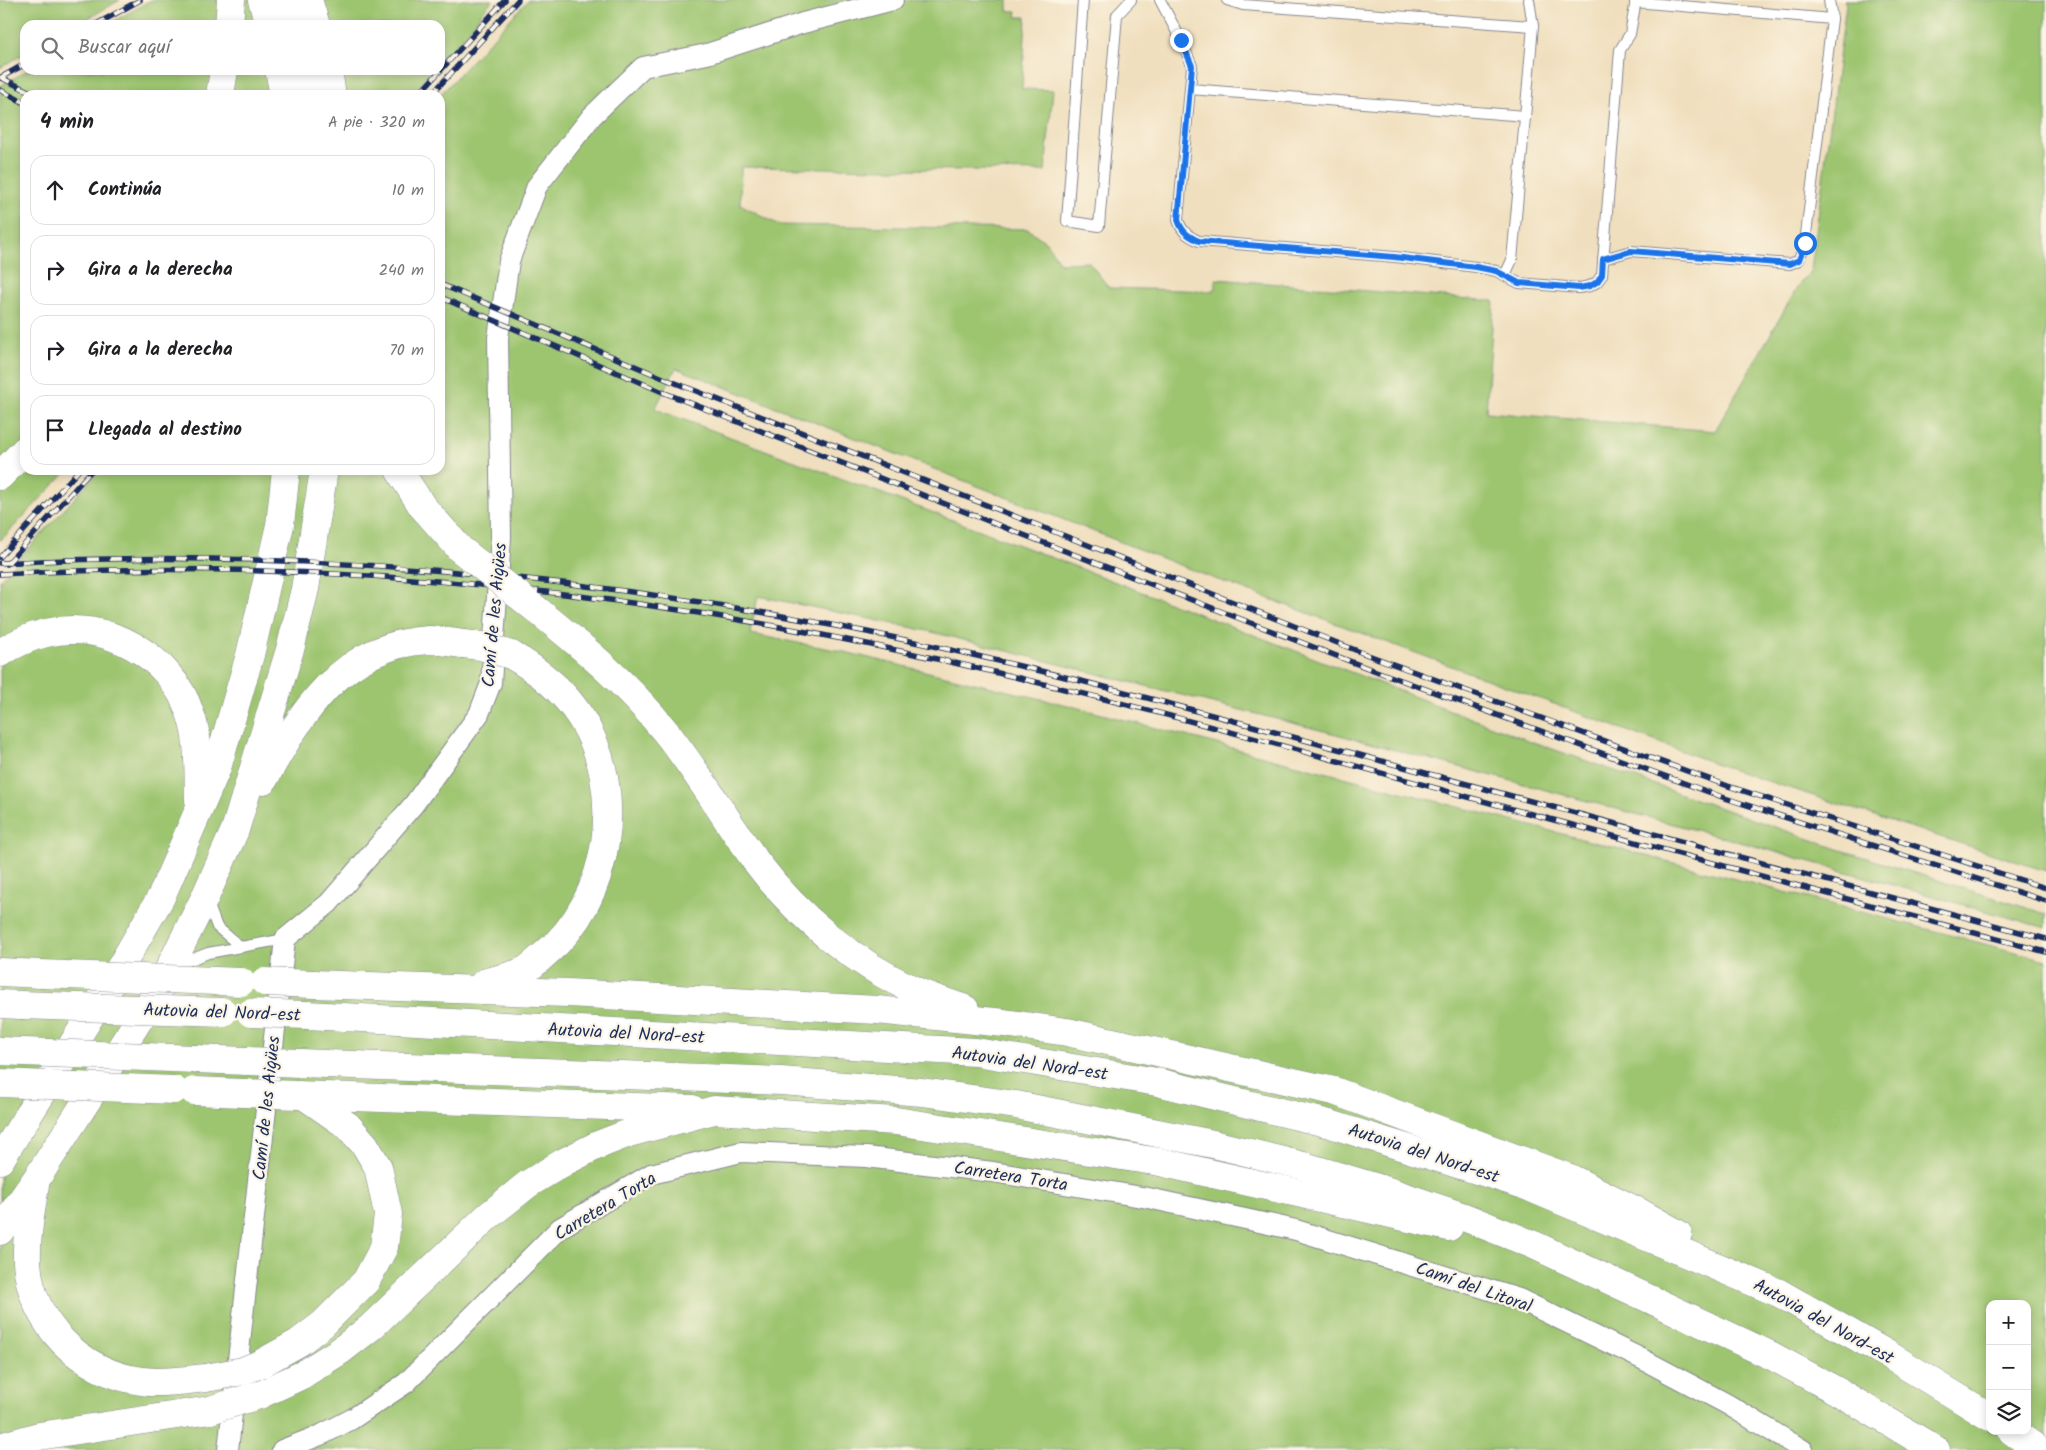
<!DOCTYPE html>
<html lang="es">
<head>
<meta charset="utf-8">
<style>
  :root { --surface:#fff; --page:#f6f6f6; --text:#202124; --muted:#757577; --line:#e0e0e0 }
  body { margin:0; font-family:Kalam,sans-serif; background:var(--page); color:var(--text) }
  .controls { position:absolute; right:15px; bottom:15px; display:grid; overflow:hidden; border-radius:10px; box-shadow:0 2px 8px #0003 }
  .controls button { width:45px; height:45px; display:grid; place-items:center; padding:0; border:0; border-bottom:1px solid var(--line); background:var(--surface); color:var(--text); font:25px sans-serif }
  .stop { position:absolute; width:15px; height:15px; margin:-11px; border:4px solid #1a73e8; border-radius:50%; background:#fff }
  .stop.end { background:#1a73e8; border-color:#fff; box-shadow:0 1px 5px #0008 }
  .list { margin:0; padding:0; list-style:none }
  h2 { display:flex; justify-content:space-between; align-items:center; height:65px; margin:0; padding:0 20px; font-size:21px }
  h2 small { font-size:16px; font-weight:400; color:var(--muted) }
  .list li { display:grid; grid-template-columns:32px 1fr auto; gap:15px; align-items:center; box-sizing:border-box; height:70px; margin:0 10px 10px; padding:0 10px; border:1px solid var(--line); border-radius:15px }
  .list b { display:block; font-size:19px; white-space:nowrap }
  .list em { font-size:16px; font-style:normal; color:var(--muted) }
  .icon { flex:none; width:28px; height:28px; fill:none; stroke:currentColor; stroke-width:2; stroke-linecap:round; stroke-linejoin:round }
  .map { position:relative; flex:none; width:2046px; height:1450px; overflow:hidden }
  .search { position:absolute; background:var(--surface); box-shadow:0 2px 8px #0003; left:20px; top:20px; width:425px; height:55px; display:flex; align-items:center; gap:12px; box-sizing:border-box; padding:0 18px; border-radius:15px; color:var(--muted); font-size:19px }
  .panel { position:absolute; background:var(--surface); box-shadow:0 2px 8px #0003; left:20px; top:90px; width:425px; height:385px; border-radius:15px }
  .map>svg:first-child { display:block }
  .green { fill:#9dc570; stroke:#5c7a67; fill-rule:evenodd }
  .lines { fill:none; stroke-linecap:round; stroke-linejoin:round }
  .lane-casing { stroke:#86878e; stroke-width:12 }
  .street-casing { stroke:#86878e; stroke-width:22 }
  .highway-casing { stroke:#86878e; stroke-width:29 }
  .lane { stroke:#fff; stroke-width:10 }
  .street { stroke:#fff; stroke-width:20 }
  .highway { stroke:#fff; stroke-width:28 }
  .rail-casing { stroke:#1b2f5e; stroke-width:5.5 }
  .rail { stroke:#fcf5e5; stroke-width:4; stroke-dasharray:11; stroke-linecap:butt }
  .highway-bridge-casing { stroke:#86878e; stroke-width:29; stroke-linecap:butt }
  .highway-bridge { stroke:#fff; stroke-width:28 }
  .route { stroke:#1a73e8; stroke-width:6 }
  .labels { text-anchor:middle; stroke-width:4.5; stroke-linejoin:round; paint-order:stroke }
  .street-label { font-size:18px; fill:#1b2f5e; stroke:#fcf5e5 }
</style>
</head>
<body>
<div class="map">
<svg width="2046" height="1450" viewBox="0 0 2046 1450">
  <rect width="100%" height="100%" fill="#fcf5e5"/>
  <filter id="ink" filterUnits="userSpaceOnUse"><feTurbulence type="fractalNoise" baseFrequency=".02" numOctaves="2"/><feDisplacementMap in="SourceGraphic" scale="10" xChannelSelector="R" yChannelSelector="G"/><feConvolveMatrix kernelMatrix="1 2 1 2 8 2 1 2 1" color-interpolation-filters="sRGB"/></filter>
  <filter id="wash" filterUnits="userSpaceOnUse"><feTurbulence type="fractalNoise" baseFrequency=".0096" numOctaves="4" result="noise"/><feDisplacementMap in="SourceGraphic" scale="20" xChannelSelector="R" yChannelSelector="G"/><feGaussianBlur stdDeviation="1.12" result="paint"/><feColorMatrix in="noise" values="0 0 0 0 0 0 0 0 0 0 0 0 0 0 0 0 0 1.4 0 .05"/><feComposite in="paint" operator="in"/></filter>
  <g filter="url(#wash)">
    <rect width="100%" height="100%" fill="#f0dfbe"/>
    <!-- green -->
    <g class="green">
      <polygon points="0,0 120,0 76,25 25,25 25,53 0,68"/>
      <polygon points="151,0 492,0 457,45 440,63 440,25 107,25"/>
      <path d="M 528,0 L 1008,0 L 1008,11 L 1017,11 L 1016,17 L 1026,17 L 1022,89 L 1053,90 L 1045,171 L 741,167 L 740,204 L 779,225 L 1028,229 L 1046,242 L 1060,263 L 1089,262 L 1109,288 L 1214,291 L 1216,279 L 1494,301 L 1486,412 L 1715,431 L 1801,281 L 1809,275 L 1811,270 L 1846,4 L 1844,0 L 2046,0 L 2046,871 L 1733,770 L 1210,577 L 676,368 L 655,409 L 985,532 L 1541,745 L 1838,849 L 2046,914 L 2046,928 L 1737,841 L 1332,733 L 928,631 L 758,596 L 750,634 L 836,650 L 1071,706 L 2046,960 L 2046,1450 L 0,1450 L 0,580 L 100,470 L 440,470 L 440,95 ZM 1990,1304 L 2027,1304 L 2027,1431 L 1990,1431 Z"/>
      <polygon points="28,70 434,70 411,95 25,95 25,470 68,470 0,541 0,86"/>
    </g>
  </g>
  <g filter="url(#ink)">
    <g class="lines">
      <!-- lane casing -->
      <g class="lane-casing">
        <g id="lane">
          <polyline points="1083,0 1067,221 1099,226 1117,15 1131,0"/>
          <path d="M 1160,0 L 1181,40 L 1192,66 L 1178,220 C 1182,232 1188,236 1199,241 L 1395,257 L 1476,267 L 1496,271 L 1519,283 L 1579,288 L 1590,286 L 1597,282 L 1602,275 L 1620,50 L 1630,34 L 1636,0"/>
          <polyline points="1227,0 1243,5 1533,26"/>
          <polyline points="1635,2 1832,19"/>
          <polyline points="1190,89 1525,116"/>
          <polyline points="1603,259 1631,251 1790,264 1799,260 1805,243 1832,19 1829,0"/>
          <polyline points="1505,275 1512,260 1521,163 1533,26 1529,0"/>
          <polyline points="208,903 217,927 241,947"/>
          <polyline points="177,965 208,953 285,939"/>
        </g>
      </g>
      <!-- street casing -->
      <g class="street-casing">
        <g id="street">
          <polyline points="228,1450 285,939 329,903 414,804 479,714 491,683 501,537 498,338 509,261 537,186 592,116 643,67 707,54 803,23 893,0"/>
          <polyline points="282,1450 323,1434 352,1419 406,1383 560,1228 651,1174 741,1152 866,1157 993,1172 1148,1198 1296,1230 1519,1299 1644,1360 1727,1404 1803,1450"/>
        </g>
      </g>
      <!-- highway casing -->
      <g class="highway-casing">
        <g id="highway">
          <polyline points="262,0 269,25"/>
          <polyline points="286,0 293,25"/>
          <polyline points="308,0 316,25"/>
          <polyline points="229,25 231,0"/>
          <polyline points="279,70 284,95"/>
          <polyline points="304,70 309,95"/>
          <polyline points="328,70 332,95"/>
          <polyline points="220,95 224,70"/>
          <polyline points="399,470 422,506 460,549"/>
          <polyline points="0,476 25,450"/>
          <path d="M 527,602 C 577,642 625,681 665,731 C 699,773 726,821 758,864 C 799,918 854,963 916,991 C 931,998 949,1003 965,1009"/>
          <path d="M 0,653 C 14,644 29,637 46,633 C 105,619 171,655 190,713 C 200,740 198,771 199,800"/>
          <path d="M 263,781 C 301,713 342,644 429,640 C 440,640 452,643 463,644"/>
          <polyline points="0,972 41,974"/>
          <path d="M 484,983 C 497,979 515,976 527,969 C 533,965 539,959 545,954 C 611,900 627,790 581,718 C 564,691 538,670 511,655"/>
          <polyline points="313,984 568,993 877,1010 1004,1023 1067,1032 1334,1091 1572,1179 1637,1211 1678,1234"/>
          <polyline points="0,1004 21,1005"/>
          <polyline points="307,1015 976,1052 1157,1082 1330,1124 1524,1185 1779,1293 1887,1354 1990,1417"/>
          <polyline points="195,1059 247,1061"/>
          <polyline points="300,1063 781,1081 922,1092 1016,1105 1213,1144 1304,1166 1391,1192 1464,1217 1534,1245 1772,1356 1837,1391 1936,1450"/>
          <polyline points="297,1095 692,1109"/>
          <polyline points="0,1160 113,980 161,897 217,768 250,655 280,525 286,470"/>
          <path d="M 35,1186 C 31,1210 26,1237 27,1262 C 31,1324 81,1373 142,1381 C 163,1384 185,1380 206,1378"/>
          <polyline points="0,1231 37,1178 160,987 205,897 235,830 291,646 305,589 324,470"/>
          <polyline points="260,1364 298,1343 323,1324 366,1281 384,1247 388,1214 378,1167 365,1145 348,1126 305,1096"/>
          <polyline points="259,1395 302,1375 340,1351 371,1327 488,1216 528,1184 564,1162 598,1145 629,1133 714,1110 896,1121 1160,1162 1449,1227"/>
          <polyline points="2012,1431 2039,1450"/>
          <polyline points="0,1447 39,1436 210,1410"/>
        </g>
      </g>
      <!-- lane -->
      <use href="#lane" class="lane"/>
      <!-- street -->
      <use href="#street" class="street"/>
      <!-- highway -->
      <use href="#highway" class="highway"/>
      <!-- rail casing -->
      <g class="rail-casing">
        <g id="rail">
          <polyline points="95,25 140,0"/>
          <polyline points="0,77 36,95"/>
          <polyline points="0,78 25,64"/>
          <polyline points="0,90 25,103"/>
          <polyline points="418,95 505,0"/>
          <polyline points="431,95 518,0"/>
          <polyline points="440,284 668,380 1368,655 1728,786 2046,888"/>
          <polyline points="440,297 665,393 1016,532 1365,667 1725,798 2046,901"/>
          <polyline points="0,557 79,470"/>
          <path d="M 0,563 C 290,547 582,575 867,632 C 1059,671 1248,725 1437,776 C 1640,831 1843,885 2046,939"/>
          <polyline points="7,564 92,470"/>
          <path d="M 0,574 C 290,558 583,585 867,644 C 1066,685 1262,740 1457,794 C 1653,847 1850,900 2046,952"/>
        </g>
      </g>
      <!-- rail -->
      <use href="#rail" class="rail"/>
      <!-- highway-bridge casing -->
      <g class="highway-bridge-casing">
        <g id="highway-bridge">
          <polyline points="460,549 527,602"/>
          <polyline points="463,644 481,646 511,655"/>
          <polyline points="41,974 241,982"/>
          <polyline points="265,982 313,984"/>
          <polyline points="21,1005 223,1012"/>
          <polyline points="251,1013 307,1015"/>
          <polyline points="0,1051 195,1059"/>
          <polyline points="247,1061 300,1063"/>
          <polyline points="0,1083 174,1090"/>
          <polyline points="194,1091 297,1095"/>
          <polyline points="206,1378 243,1371 260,1364"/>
          <polyline points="210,1410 259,1395"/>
        </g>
      </g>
      <!-- highway-bridge -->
      <use href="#highway-bridge" class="highway-bridge"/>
    </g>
  </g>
  <g class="lines" filter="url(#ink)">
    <!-- route -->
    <path class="route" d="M 1181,40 L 1192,66 L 1178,220 C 1182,232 1188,236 1199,241 L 1394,257 L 1476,267 L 1496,271 L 1519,283 L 1579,288 L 1590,286 L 1597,282 L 1602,275 L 1603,259 L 1631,251 L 1790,264 L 1799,260 L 1805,243"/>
  </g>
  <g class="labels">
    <!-- street labels -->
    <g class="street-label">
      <text transform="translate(494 615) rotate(-85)" y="6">Camí de les Aigües</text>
      <text transform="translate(222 1012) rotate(2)" y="6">Autovia del Nord-est</text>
      <text transform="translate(626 1033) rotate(3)" y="6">Autovia del Nord-est</text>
      <text transform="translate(1030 1063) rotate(8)" y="6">Autovia del Nord-est</text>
      <text transform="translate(266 1108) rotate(-84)" y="6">Camí de les Aigües</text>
      <text transform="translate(1424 1153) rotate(18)" y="6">Autovia del Nord-est</text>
      <text transform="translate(1011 1176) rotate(9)" y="6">Carretera Torta</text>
      <text transform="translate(605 1206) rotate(-31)" y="6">Carretera Torta</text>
      <text transform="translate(1474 1287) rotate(19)" y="6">Camí del Litoral</text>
      <text transform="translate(1824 1321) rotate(29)" y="6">Autovia del Nord-est</text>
    </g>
  </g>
</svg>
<div class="controls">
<button>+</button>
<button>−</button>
<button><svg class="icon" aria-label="layers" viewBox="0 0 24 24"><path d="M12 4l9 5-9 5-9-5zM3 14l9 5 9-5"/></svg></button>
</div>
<div class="stop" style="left:1805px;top:243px"></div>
<div class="stop end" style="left:1181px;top:40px"></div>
<div class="search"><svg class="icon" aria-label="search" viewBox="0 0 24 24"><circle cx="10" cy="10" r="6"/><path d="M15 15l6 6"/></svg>Buscar aquí</div>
<section class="panel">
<h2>4 min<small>A pie · 320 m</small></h2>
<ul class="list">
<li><svg class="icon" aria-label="ahead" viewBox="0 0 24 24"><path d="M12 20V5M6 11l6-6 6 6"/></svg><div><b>Continúa</b></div><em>10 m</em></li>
<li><svg class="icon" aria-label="right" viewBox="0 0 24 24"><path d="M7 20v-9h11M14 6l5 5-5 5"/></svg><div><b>Gira a la derecha</b></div><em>240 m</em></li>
<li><svg class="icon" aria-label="right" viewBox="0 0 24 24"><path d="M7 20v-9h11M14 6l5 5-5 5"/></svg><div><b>Gira a la derecha</b></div><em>70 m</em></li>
<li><svg class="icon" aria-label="arrive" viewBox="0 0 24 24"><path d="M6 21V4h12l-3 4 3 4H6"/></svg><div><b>Llegada al destino</b></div></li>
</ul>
</section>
</div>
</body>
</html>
